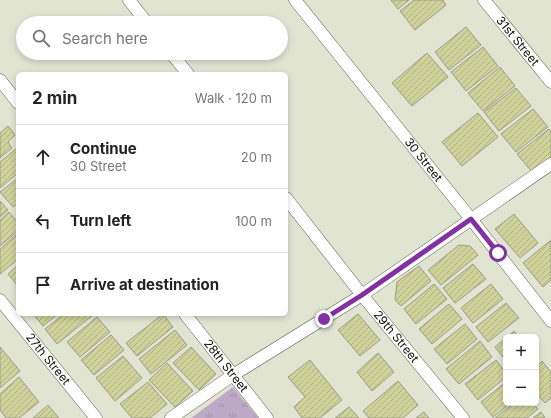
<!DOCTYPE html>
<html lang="en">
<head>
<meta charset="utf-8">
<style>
  :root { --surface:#fff; --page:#f6f6f6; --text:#222; --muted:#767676; --line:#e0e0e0 }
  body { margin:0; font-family:Inter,sans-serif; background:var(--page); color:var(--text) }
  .controls { position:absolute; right:12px; bottom:12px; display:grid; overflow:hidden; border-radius:6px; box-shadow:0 2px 6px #0003 }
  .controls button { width:36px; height:36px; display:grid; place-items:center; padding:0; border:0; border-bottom:1px solid var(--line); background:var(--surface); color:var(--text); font:20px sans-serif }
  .stop { position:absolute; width:12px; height:12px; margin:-9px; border:3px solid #8131a1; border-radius:50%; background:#fff }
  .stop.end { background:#8131a1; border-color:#fff; box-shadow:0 1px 4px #0008 }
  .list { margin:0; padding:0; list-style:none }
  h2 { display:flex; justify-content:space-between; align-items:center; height:52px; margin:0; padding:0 16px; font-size:17px }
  h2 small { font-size:13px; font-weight:400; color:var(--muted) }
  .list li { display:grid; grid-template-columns:26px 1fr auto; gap:12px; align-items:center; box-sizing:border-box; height:64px; padding:0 16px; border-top:1px solid var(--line) }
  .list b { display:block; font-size:15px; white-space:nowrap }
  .list p { margin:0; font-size:13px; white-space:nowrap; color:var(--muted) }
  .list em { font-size:13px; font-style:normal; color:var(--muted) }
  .icon { flex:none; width:22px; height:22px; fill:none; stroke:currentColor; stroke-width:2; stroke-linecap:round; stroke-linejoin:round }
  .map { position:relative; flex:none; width:551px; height:418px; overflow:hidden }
  .search { position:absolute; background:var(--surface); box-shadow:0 2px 6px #0003; left:16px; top:16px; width:272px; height:44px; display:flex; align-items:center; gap:10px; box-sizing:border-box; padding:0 14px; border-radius:22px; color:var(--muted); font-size:15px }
  .panel { position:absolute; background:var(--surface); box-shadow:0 2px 6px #0003; left:16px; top:72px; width:272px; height:244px; border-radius:6px }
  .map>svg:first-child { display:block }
  .grass { fill:url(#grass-tufts) }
  .building { fill:url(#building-hatch); stroke:#9a9c8b }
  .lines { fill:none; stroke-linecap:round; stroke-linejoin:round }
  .minor-casing { stroke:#606151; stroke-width:13 }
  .minor { stroke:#fff; stroke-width:12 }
  .route { stroke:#8131a1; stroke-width:5 }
  .labels { text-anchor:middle; stroke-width:3.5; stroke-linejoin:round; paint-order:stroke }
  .street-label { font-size:12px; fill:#10110a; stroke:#f0f1df }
</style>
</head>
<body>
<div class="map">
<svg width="551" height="418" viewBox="0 0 551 418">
  <defs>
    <pattern id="grass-tufts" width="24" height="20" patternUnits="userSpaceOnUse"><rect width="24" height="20" fill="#bdaac7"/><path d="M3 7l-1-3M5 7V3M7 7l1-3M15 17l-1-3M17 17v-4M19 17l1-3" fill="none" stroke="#a191aa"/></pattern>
    <pattern id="building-hatch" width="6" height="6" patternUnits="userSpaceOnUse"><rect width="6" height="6" fill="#cfd29a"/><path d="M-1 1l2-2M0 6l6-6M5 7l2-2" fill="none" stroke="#b1b383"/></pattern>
  </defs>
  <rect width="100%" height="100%" fill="#e2e4d2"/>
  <!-- grass -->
  <polygon class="grass" points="233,387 258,418 191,418"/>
  <!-- building -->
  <g class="building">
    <polygon points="391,0 409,0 398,9"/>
    <polygon points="414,0 443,0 446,5 415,30 400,11"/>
    <polygon points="466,27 481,45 449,70 435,52"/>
    <polygon points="483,47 498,66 466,91 451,72"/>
    <polygon points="427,53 448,77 412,106 392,83"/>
    <polygon points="500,67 515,86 483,111 468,93"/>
    <polygon points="516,88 531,106 499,131 484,112"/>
    <polygon points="533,109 548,127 516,152 501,134"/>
    <polygon points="478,113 498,137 462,166 442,142"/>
    <polygon points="8,126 15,135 8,142 12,148 0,158 0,133"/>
    <polygon points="549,129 551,131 551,157 532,172 517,154"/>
    <polygon points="16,149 18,151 18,173 0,188 0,162"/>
    <polygon points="18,178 18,203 13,207 0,192"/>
    <polygon points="0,201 8,210 0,217"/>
    <polygon points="9,212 18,223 18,231 0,246 0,220"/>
    <polygon points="514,214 538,243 520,258 495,229"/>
    <polygon points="17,234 18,236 18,259 0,274 0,249"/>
    <polygon points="551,240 551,280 543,287 523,263"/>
    <polygon points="459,245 470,246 478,255 441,285 428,270"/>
    <polygon points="473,264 486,279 455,303 443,288"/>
    <polygon points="18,265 18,286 8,274"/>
    <polygon points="419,266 431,281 401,306 395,300 397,282"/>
    <polygon points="434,284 447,299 416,324 404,309"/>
    <polygon points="491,284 503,299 473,323 461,308"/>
    <polygon points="506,303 519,318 488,342 476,327"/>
    <polygon points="449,304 462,319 432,344 419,329"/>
    <polygon points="33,314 58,314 43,326"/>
    <polygon points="64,314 93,315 57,344 45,329"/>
    <polygon points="163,314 173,327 137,356 126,343"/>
    <polygon points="358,314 380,340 360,356 338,330"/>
    <polygon points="97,317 110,332 80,357 67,342"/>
    <polygon points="465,324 477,339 447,364 434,349"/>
    <polygon points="175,330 187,345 151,374 139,359"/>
    <polygon points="514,331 519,337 507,337"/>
    <polygon points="111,335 124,350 94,375 81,360"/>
    <polygon points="506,338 506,361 495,347"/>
    <polygon points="480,341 492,357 459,384 446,369"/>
    <polygon points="0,347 20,371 0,388"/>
    <polygon points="191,347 216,374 199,390 173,363"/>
    <polygon points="378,353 394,372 372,391 357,372"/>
    <polygon points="123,356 142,378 115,401 96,378"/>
    <polygon points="310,360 342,400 320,418 302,418 294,407 305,397 288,377"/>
    <polygon points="496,360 506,373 506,377 478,400 465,384"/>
    <polygon points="542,361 551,372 551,398 545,403 536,393 536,367"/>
    <polygon points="167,363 193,391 175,407 149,380"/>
    <polygon points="19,377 39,402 19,418 6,418 0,410 0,394"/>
    <polygon points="398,381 418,405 403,418 369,418 363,411"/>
    <polygon points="148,382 167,404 150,418 132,418 120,404"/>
    <polygon points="506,382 506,403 511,403 493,417 481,402"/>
    <polygon points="514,403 532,403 538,409 527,418 495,418"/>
    <polygon points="48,405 59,418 33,418"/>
    <polygon points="349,407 359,418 335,418"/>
    <polygon points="424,412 429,418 416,418"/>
    <polygon points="541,412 545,418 533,418"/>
  </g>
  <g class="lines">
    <!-- minor casing -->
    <g class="minor-casing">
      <g id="minor">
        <polyline points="129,0 147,23"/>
        <path id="s1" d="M 295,0 L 471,219 L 551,321"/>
        <path id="s2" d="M 484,0 L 551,82"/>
        <polyline points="171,53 188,74"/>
        <polyline points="0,80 18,103"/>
        <path id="s3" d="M 286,198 L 362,295 L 463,418"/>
        <path id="s4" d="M 0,300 L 96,418"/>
        <path id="s5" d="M 185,314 L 267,418"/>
        <polyline points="171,418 233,375 362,295 551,164"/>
      </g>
    </g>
    <!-- minor -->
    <use href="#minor" class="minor"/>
  </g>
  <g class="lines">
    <!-- route -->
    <polyline class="route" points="324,319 362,295 471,219 498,253"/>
  </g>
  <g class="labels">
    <!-- street labels -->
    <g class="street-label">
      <text dy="4" stroke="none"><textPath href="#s2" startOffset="53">31st Street</textPath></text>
      <text dy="4" stroke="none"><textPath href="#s1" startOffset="205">30 Street</textPath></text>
      <text dy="4" stroke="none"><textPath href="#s3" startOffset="177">29th Street</textPath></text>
      <text dy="4" stroke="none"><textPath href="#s4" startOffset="76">27th Street</textPath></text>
      <text dy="4" stroke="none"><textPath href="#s5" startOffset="66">28th Street</textPath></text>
    </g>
  </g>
</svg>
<div class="controls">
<button>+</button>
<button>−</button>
</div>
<div class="stop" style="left:498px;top:253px"></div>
<div class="stop end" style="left:324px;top:319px"></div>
<div class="search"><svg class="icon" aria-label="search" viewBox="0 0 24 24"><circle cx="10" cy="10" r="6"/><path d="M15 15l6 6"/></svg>Search here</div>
<section class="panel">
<h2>2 min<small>Walk · 120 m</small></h2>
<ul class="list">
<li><svg class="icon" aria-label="ahead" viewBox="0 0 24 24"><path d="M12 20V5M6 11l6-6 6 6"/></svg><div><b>Continue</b><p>30 Street</p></div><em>20 m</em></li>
<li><svg class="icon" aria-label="left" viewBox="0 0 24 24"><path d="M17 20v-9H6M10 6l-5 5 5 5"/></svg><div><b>Turn left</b></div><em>100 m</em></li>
<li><svg class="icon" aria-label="arrive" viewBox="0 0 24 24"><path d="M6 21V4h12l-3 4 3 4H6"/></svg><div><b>Arrive at destination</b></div></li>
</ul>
</section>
</div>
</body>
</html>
